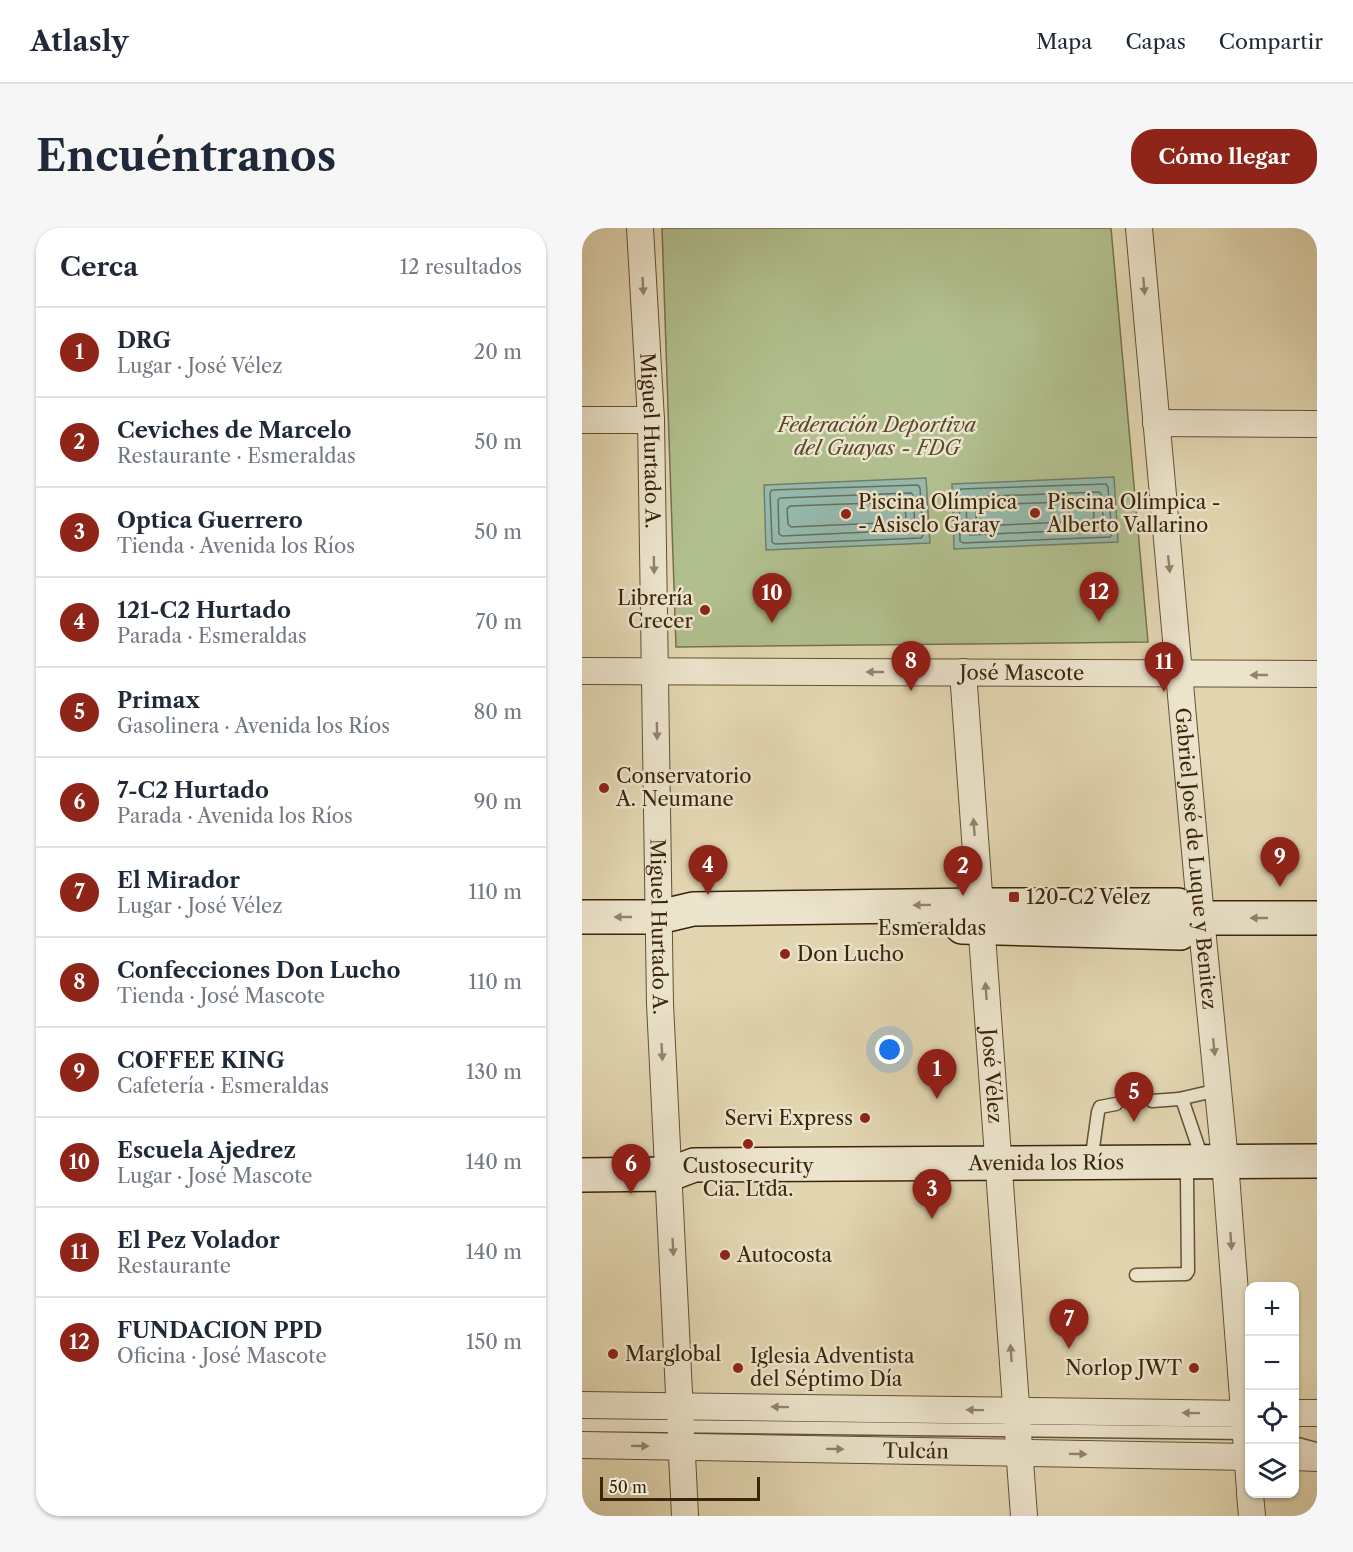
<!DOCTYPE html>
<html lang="es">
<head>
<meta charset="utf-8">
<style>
  :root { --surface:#fff; --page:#f6f6f7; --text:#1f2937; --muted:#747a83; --line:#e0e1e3; --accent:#8f2418 }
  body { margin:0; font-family:"Libre Caslon Text",serif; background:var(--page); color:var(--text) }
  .controls { position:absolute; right:18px; bottom:18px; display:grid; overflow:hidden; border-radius:12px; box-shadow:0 2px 4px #0004 }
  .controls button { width:54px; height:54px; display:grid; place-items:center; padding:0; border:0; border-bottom:2px solid var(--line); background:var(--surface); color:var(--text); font:30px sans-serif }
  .scale { position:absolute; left:18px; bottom:15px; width:160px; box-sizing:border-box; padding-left:6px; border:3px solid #3a250b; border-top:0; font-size:16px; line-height:21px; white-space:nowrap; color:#3a250b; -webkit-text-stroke:4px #ece4cc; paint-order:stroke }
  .you { position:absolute; left:308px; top:822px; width:21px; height:21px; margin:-15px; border:4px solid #fff; border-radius:50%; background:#1a73e8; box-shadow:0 0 0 9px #1a73e833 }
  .badge { display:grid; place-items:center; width:39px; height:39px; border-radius:50%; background:var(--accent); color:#fff; font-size:20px; font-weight:700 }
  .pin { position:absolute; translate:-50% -50px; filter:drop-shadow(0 2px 3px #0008) }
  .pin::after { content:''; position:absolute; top:32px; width:21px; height:18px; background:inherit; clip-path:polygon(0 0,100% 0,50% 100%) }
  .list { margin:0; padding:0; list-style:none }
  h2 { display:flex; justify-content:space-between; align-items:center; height:78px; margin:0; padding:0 24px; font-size:26px }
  h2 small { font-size:20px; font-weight:400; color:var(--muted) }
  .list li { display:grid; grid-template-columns:39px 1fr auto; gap:18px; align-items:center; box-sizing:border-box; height:90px; padding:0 24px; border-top:2px solid var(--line) }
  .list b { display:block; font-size:22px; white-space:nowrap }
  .list p { margin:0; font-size:20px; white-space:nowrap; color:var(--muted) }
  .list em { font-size:20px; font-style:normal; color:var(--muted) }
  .icon { flex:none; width:33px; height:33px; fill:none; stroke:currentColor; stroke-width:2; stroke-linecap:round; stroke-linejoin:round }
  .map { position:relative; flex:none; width:735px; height:1288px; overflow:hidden; border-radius:24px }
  header { display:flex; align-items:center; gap:36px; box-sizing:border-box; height:84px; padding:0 30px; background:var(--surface); border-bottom:2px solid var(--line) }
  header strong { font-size:28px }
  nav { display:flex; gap:33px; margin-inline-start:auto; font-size:21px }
  .intro { display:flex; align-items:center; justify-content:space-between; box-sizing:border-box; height:144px; padding:0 36px }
  h1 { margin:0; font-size:42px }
  .button { padding:15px 27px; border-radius:24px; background:var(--accent); color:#fff; font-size:21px; font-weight:700 }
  main { display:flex; gap:36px; padding:0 36px }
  aside { flex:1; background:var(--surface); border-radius:24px; box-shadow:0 2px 4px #0004 }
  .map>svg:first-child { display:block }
  .green { fill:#b1be8d; stroke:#76724c; stroke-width:1.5 }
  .water { fill:#95b9ac; stroke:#717e6c; stroke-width:1.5 }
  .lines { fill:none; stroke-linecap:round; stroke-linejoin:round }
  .shore { stroke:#686f5c; stroke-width:1.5 }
  .service-casing { stroke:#645134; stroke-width:15 }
  .minor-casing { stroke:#645134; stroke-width:28 }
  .secondary-casing { stroke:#3a250b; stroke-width:36 }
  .service { stroke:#ece4cc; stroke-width:12 }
  .minor { stroke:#ece4cc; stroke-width:26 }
  .secondary { stroke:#ece4cc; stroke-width:33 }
  .oneway { fill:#93846c }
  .poi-dot { fill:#8f2418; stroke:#ece4cc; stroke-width:2 }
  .labels { text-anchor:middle; stroke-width:5; stroke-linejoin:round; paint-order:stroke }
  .park-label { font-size:20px; font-style:italic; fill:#584b2c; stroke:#ece4cc }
  .street-label { font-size:20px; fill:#3a250b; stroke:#ece4cc }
  .poi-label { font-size:20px; fill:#3a250b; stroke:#ece4cc; text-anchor:start }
</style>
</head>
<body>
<header>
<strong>Atlasly</strong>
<nav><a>Mapa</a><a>Capas</a><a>Compartir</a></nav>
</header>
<div class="intro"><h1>Encuéntranos</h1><a class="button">Cómo llegar</a></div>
<main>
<aside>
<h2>Cerca<small>12 resultados</small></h2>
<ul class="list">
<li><span class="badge">1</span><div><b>DRG</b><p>Lugar · José Vélez</p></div><em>20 m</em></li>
<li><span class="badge">2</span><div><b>Ceviches de Marcelo</b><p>Restaurante · Esmeraldas</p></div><em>50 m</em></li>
<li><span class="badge">3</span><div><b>Optica Guerrero</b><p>Tienda · Avenida los Ríos</p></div><em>50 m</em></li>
<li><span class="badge">4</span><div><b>121-C2 Hurtado</b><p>Parada · Esmeraldas</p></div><em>70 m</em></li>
<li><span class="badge">5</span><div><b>Primax</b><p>Gasolinera · Avenida los Ríos</p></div><em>80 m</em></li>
<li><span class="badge">6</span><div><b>7-C2 Hurtado</b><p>Parada · Avenida los Ríos</p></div><em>90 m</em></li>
<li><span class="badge">7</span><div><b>El Mirador</b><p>Lugar · José Vélez</p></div><em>110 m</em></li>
<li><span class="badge">8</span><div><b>Confecciones Don Lucho</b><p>Tienda · José Mascote</p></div><em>110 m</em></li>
<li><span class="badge">9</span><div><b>COFFEE KING</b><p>Cafetería · Esmeraldas</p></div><em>130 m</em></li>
<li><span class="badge">10</span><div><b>Escuela Ajedrez</b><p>Lugar · José Mascote</p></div><em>140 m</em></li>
<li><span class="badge">11</span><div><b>El Pez Volador</b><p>Restaurante</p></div><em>140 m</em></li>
<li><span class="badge">12</span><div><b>FUNDACION PPD</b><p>Oficina · José Mascote</p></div><em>150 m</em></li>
</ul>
</aside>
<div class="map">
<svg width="735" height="1288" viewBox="0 0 735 1288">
  <rect width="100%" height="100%" fill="#e2d6b1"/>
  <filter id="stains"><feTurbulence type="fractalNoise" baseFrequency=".00333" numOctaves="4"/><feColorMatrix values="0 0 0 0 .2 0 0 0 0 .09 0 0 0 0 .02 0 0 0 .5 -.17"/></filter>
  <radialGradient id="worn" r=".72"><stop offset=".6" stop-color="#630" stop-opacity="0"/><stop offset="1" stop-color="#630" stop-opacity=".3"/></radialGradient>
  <!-- green -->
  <polygon class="green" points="80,0 529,0 566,414 94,419"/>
  <!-- water -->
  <g class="water">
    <polygon points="532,249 536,314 372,321 370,256"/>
    <polygon points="344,250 348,315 184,322 182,257"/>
  </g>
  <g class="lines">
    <!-- shore -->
    <g class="shore">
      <polygon points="524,256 526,259 530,306 528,309 381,315 378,313 377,264 379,261"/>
      <polygon points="336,257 338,260 341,307 339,310 193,316 190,314 188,265 190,262"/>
      <polygon points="517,264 519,266 522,298 520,301 388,307 385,305 384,271 386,269"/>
      <polygon points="329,265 331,267 333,299 331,302 200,308 197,306 196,272 198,270"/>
      <polygon points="509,273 511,275 512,290 509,293 397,298 394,295 394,280 396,277"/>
      <polygon points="320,274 323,277 324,291 321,294 209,299 206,296 205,281 208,278"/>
    </g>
    <!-- service casing -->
    <g class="service-casing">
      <g id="service">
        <polyline points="597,871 636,862"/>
        <polyline points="570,873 597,871 601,874 621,933"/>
        <polyline points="509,934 516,884 518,879 534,876"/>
        <polyline points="554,1047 604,1046 606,1043 605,950"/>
        <polyline points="0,1197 666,1205"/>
        <polyline points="712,1215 734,1221"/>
      </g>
    </g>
    <!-- minor casing -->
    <g class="minor-casing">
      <g id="minor">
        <path id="s1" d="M 58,0 L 69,192 L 78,776 L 103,1288"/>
        <path id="s2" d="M 557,0 L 619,690 L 643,933 L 668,1262"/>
        <polyline points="0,192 69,192"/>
        <polyline points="574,195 735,196"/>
        <path id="s3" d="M 0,443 L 735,446"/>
        <path id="s4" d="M 381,444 L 442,1288"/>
        <polyline points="0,1177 668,1186"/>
        <polyline points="712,1185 735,1185"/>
        <path id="s5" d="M 0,1217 L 668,1229"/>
        <polyline points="712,1229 735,1230"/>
        <polyline points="668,1266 670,1288"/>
      </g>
    </g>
    <!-- secondary casing -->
    <g class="secondary-casing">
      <g id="secondary">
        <polyline points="0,689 77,689 111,681 398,677 596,677 619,690 735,690"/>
        <polyline points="380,699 598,705 619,690"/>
        <path id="s6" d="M 0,947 L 88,946 L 112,937 L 735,933"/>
      </g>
    </g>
    <!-- service -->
    <use href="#service" class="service"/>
    <!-- minor -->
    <use href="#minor" class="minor"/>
    <!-- secondary -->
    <use href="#secondary" class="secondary"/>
  </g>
  <!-- one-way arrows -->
  <defs><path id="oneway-solid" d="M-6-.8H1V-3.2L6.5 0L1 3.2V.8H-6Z" transform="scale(1.5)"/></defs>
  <g class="oneway">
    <use href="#oneway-solid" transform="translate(61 58) rotate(87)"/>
    <use href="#oneway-solid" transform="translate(562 58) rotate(85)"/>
    <use href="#oneway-solid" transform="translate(587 336) rotate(84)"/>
    <use href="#oneway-solid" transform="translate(72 337) rotate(89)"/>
    <use href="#oneway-solid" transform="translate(293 444) rotate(180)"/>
    <use href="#oneway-solid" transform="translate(677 447) rotate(180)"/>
    <use href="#oneway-solid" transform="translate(75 503) rotate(89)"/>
    <use href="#oneway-solid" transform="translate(392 599) rotate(-94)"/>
    <use href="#oneway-solid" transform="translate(340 677) rotate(179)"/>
    <use href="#oneway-solid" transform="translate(41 689) rotate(180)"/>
    <use href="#oneway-solid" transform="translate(677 690) rotate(-180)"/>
    <use href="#oneway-solid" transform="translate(404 763) rotate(-94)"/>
    <use href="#oneway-solid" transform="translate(632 819) rotate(84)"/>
    <use href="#oneway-solid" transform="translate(80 824) rotate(87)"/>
    <use href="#oneway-solid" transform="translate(649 1013) rotate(86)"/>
    <use href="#oneway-solid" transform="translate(91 1019) rotate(87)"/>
    <use href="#oneway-solid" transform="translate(429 1125) rotate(-94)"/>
    <use href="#oneway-solid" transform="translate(198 1179) rotate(-179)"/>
    <use href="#oneway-solid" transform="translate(393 1182) rotate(-179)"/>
    <use href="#oneway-solid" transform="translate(609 1185) rotate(-179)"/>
    <use href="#oneway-solid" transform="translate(58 1218) rotate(1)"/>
    <use href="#oneway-solid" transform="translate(253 1221) rotate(1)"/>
    <use href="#oneway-solid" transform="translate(496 1226) rotate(1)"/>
  </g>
  <!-- markers -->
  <g class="poi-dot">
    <circle cx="453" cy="285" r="6"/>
    <circle cx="264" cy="286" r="6"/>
    <circle cx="123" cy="382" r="6"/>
    <circle cx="22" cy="560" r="6"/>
    <rect x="426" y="663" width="12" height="12" rx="3"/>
    <circle cx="203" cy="726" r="6"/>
    <circle cx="283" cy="890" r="6"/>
    <circle cx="166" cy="916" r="6"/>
    <circle cx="143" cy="1027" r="6"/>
    <circle cx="31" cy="1126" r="6"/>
    <circle cx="156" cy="1140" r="6"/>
    <circle cx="612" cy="1140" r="6"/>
  </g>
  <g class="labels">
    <!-- park labels -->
    <g class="park-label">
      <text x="295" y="204">Federación Deportiva<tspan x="295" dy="23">del Guayas - FDG</tspan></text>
    </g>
    <!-- street labels -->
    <g class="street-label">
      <text dy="7" stroke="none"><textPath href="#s1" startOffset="213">Miguel Hurtado A.</textPath></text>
      <text dy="7" stroke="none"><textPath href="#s3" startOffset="440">José Mascote</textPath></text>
      <text dy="7" stroke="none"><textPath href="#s2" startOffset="633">Gabriel José de Luque y Benitez</textPath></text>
      <text dy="7" stroke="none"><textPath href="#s1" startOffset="699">Miguel Hurtado A.</textPath></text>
      <text x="350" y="707">Esmeraldas</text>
      <text dy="7" stroke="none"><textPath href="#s4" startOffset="405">José Vélez</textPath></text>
      <text dy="7" stroke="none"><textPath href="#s6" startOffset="466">Avenida los Ríos</textPath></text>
      <text dy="7" stroke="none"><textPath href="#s5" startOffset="334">Tulcán</textPath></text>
    </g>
    <!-- poi labels -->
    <g class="poi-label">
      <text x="276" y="281">Piscina Olímpica<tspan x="276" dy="23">- Asisclo Garay</tspan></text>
      <text x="465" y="281">Piscina Olímpica -<tspan x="465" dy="23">Alberto Vallarino</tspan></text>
      <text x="111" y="377" text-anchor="end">Librería<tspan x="111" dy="23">Crecer</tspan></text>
      <text x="34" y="555">Conservatorio<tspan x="34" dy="23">A. Neumane</tspan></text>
      <text x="444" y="676">120-C2 Velez</text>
      <text x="215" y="733">Don Lucho</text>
      <text x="271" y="897" text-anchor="end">Servi Express</text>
      <text x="166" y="945" text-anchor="middle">Custosecurity<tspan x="166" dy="23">Cia. Ltda.</tspan></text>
      <text x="155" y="1034">Autocosta</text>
      <text x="43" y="1133">Marglobal</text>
      <text x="168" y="1135">Iglesia Adventista<tspan x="168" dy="23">del Séptimo Día</tspan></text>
      <text x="600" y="1147" text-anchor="end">Norlop JWT</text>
    </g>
  </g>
  <rect width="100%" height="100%" filter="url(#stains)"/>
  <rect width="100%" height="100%" fill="url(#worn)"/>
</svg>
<div class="controls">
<button>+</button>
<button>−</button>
<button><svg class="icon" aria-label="locate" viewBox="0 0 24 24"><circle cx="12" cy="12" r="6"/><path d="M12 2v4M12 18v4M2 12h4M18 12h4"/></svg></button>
<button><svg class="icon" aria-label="layers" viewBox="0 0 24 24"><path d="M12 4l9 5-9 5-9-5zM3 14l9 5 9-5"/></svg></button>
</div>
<div class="scale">50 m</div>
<div class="you"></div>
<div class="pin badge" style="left:355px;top:871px">1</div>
<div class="pin badge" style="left:381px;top:668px">2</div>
<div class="pin badge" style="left:350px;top:991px">3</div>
<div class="pin badge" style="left:126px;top:667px">4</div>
<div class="pin badge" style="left:552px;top:894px">5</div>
<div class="pin badge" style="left:49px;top:966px">6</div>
<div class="pin badge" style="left:487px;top:1121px">7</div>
<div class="pin badge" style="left:329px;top:463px">8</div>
<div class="pin badge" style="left:698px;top:659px">9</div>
<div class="pin badge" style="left:190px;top:395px">10</div>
<div class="pin badge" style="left:582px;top:464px">11</div>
<div class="pin badge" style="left:517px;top:394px">12</div>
</div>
</main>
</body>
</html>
